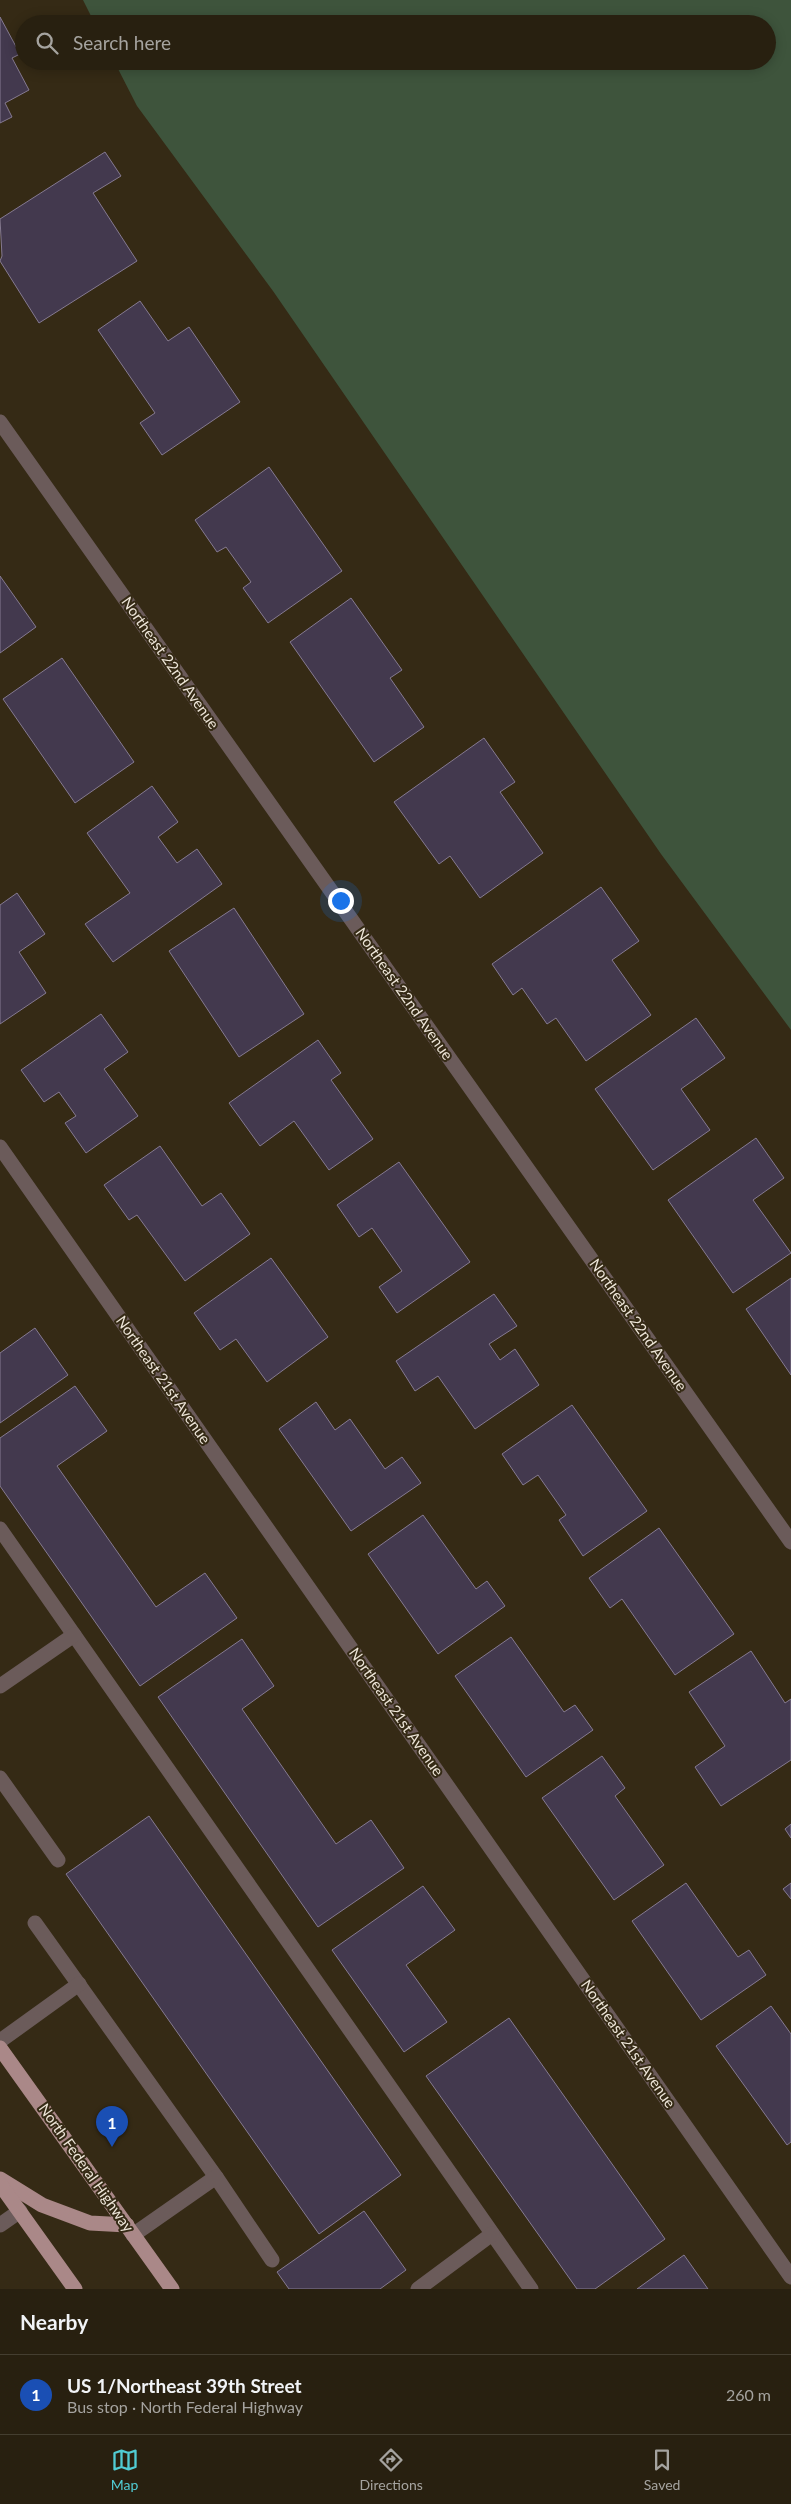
<!DOCTYPE html>
<html lang="en">
<head>
<meta charset="utf-8">
<style>
  :root { --surface:#282010; --page:#342d1e; --text:#f1f3f6; --muted:#a5a39f; --line:#443e30; --accent:#51ccd4 }
  body { margin:0; font-family:Lato,sans-serif; background:var(--page); color:var(--text) }
  .you { position:absolute; left:340px; top:900px; width:18px; height:18px; margin:-12px; border:4px solid #fff; border-radius:50%; background:#1a73e8; box-shadow:0 0 0 8px #1a73e833 }
  .badge { display:grid; place-items:center; width:32px; height:32px; border-radius:50%; background:var(--accent); color:#fff; font-size:16px; font-weight:700 }
  .pin { position:absolute; translate:-50% -41px; filter:drop-shadow(0 1px 2px #0008) }
  .pin::after { content:''; position:absolute; top:26px; width:18px; height:15px; background:inherit; clip-path:polygon(0 0,100% 0,50% 100%) }
  .list { margin:0; padding:0; list-style:none }
  h2 { display:flex; justify-content:space-between; align-items:center; height:65px; margin:0; padding:0 20px; font-size:21px }
  h2 small { font-size:16px; font-weight:400; color:var(--muted) }
  .list li { display:grid; grid-template-columns:32px 1fr auto; gap:15px; align-items:center; box-sizing:border-box; height:80px; padding:0 20px; border-top:1px solid var(--line) }
  .list b { display:block; font-size:19px; white-space:nowrap }
  .list p { margin:0; font-size:16px; white-space:nowrap; color:var(--muted) }
  .list em { font-size:16px; font-style:normal; color:var(--muted) }
  .icon { flex:none; width:28px; height:28px; fill:none; stroke:currentColor; stroke-width:2; stroke-linecap:round; stroke-linejoin:round }
  .map { position:relative; flex:none; width:791px; height:2289px; overflow:hidden }
  .search { position:absolute; background:var(--surface); box-shadow:0 2px 12px #0003; left:15px; right:15px; top:15px; height:55px; display:flex; align-items:center; gap:12px; box-sizing:border-box; padding:0 18px; border-radius:28px; color:var(--muted); font-size:19px }
  .sheet { height:145px; background:var(--surface) }
  nav { display:flex; justify-content:space-around; align-items:center; box-sizing:border-box; height:70px; border-top:1px solid var(--line); background:var(--surface); font-size:14px; color:var(--muted) }
  nav a { display:grid; justify-items:center; gap:2px }
  nav .on { color:var(--accent) }
  .map>svg:first-child { display:block }
  .green { fill:#3e543c }
  .building { fill:#43394e; stroke:#857a91 }
  .lines { fill:none; stroke-linecap:round; stroke-linejoin:round }
  .minor { stroke:#6b5b5a; stroke-width:15 }
  .major { stroke:#a88; stroke-width:15 }
  .labels { text-anchor:middle; stroke-width:4; stroke-linejoin:round; paint-order:stroke }
  .street-label { font-size:15px; fill:#ede5d8; stroke:#352a15 }
</style>
</head>
<body>
<div class="map">
<svg width="791" height="2289" viewBox="0 0 791 2289">
  <rect width="100%" height="100%" fill="#352a15"/>
  <!-- green -->
  <polygon class="green" points="83,0 791,0 791,1030 661,854 273,291 137,106 114,61 767,61 767,24 95,24"/>
  <!-- building -->
  <g class="building">
    <polygon points="0,17 20,54 12,58 29,90 5,103 12,117 0,123"/>
    <polygon points="105,152 121,176 93,193 137,261 39,323 0,261 2,256 0,219"/>
    <polygon points="140,301 168,341 189,327 240,402 162,455 140,423 155,413 98,330"/>
    <polygon points="269,467 342,571 268,623 243,588 251,582 226,547 217,552 195,520"/>
    <polygon points="0,576 36,627 0,653"/>
    <polygon points="351,598 402,670 390,678 424,727 374,762 290,642"/>
    <polygon points="62,658 134,762 75,803 3,699"/>
    <polygon points="484,738 515,782 500,792 543,853 480,898 450,856 439,864 394,802"/>
    <polygon points="152,786 178,822 158,837 177,863 197,849 222,884 113,962 85,924 130,893 87,833"/>
    <polygon points="601,887 639,941 612,960 651,1015 586,1061 556,1018 547,1024 522,988 513,995 492,964"/>
    <polygon points="17,893 45,934 19,952 46,993 0,1024 0,905"/>
    <polygon points="234,908 304,1014 239,1057 169,951"/>
    <polygon points="101,1014 128,1052 104,1069 138,1116 86,1153 65,1123 76,1116 59,1092 44,1102 21,1070"/>
    <polygon points="696,1018 725,1058 681,1089 710,1130 653,1170 595,1089"/>
    <polygon points="318,1040 341,1073 331,1080 373,1139 329,1170 294,1121 260,1146 229,1103"/>
    <polygon points="756,1138 784,1178 753,1200 791,1253 733,1293 668,1200"/>
    <polygon points="160,1146 202,1206 221,1193 250,1234 185,1281 137,1215 129,1220 104,1185"/>
    <polygon points="399,1162 470,1262 397,1313 379,1287 402,1271 372,1228 359,1237 337,1205"/>
    <polygon points="271,1258 328,1337 267,1382 236,1339 220,1350 194,1313"/>
    <polygon points="791,1278 791,1375 746,1309"/>
    <polygon points="494,1294 517,1326 489,1344 500,1360 515,1349 539,1385 475,1429 438,1376 415,1391 396,1361"/>
    <polygon points="35,1328 68,1375 0,1423 0,1353"/>
    <polygon points="75,1386 107,1431 57,1466 156,1607 205,1573 237,1618 140,1686 0,1486 0,1438"/>
    <polygon points="316,1402 335,1430 350,1419 385,1469 402,1457 421,1483 351,1531 279,1429"/>
    <polygon points="572,1405 647,1511 583,1556 559,1520 566,1515 538,1475 523,1485 502,1454"/>
    <polygon points="423,1515 476,1589 487,1581 505,1606 438,1654 368,1554"/>
    <polygon points="659,1528 734,1634 675,1675 622,1599 610,1608 589,1578"/>
    <polygon points="511,1637 564,1712 575,1705 593,1730 526,1777 455,1676"/>
    <polygon points="242,1639 274,1686 242,1709 336,1844 371,1820 404,1868 318,1927 158,1697"/>
    <polygon points="751,1651 785,1703 791,1699 791,1760 721,1806 695,1767 725,1746 689,1692"/>
    <polygon points="602,1756 625,1788 615,1796 664,1865 614,1900 542,1798"/>
    <polygon points="149,1816 401,2175 319,2234 66,1874"/>
    <polygon points="791,1824 791,1838 785,1829"/>
    <polygon points="686,1883 738,1957 749,1950 766,1975 701,2020 632,1921"/>
    <polygon points="791,1883 791,1899 783,1889"/>
    <polygon points="423,1886 455,1930 406,1965 447,2022 404,2052 332,1950"/>
    <polygon points="771,2006 791,2034 791,2142 787,2145 716,2046"/>
    <polygon points="509,2018 665,2239 595,2289 577,2289 426,2076"/>
    <polygon points="364,2211 406,2270 380,2289 289,2289 277,2272"/>
    <polygon points="684,2255 708,2289 637,2289"/>
  </g>
  <g class="lines">
    <!-- minor -->
    <g class="minor">
      <polyline points="0,422 791,1542"/>
      <polyline points="0,1147 791,2277"/>
      <polyline points="0,1529 531,2289"/>
      <polyline points="0,1686 74,1635"/>
      <polyline points="0,1778 58,1860"/>
      <polyline points="35,1923 216,2177"/>
      <polyline points="0,2041 79,1984"/>
      <polyline points="0,2225 20,2211"/>
      <polyline points="133,2235 216,2177 272,2260"/>
      <polyline points="418,2289 492,2234"/>
    </g>
    <!-- major -->
    <g class="major">
      <polyline points="0,2048 172,2289"/>
      <polyline points="0,2179 42,2205 90,2223 127,2225"/>
      <polyline points="0,2184 75,2289"/>
    </g>
  </g>
  <g class="labels">
    <!-- street labels -->
    <g class="street-label">
      <text transform="translate(170 663) rotate(55)" y="5">Northeast 22nd Avenue</text>
      <text transform="translate(404 994) rotate(55)" y="5">Northeast 22nd Avenue</text>
      <text transform="translate(638 1325) rotate(55)" y="5">Northeast 22nd Avenue</text>
      <text transform="translate(163 1380) rotate(55)" y="5">Northeast 21st Avenue</text>
      <text transform="translate(396 1712) rotate(55)" y="5">Northeast 21st Avenue</text>
      <text transform="translate(628 2044) rotate(55)" y="5">Northeast 21st Avenue</text>
      <text transform="translate(86 2168) rotate(55)" y="5">North Federal Highway</text>
    </g>
  </g>
</svg>
<div class="you"></div>
<div class="pin badge" style="left:112px;top:2147px;background:#1a4fb4">1</div>
<div class="search"><svg class="icon" aria-label="search" viewBox="0 0 24 24"><circle cx="10" cy="10" r="6"/><path d="M15 15l6 6"/></svg>Search here</div>
</div>
<section class="sheet">
<h2>Nearby<small></small></h2>
<ul class="list">
<li><span class="badge" style="background:#1a4fb4">1</span><div><b>US 1/Northeast 39th Street</b><p>Bus stop · North Federal Highway</p></div><em>260 m</em></li>
</ul>
</section>
<nav>
<a class="on"><svg class="icon" aria-label="map" viewBox="0 0 24 24"><path d="M3 6l6-2 6 2 6-2v14l-6 2-6-2-6 2zM9 4v14M15 6v14"/></svg>Map</a>
<a><svg class="icon" aria-label="directions" viewBox="0 0 24 24"><path d="M12 3l9 9-9 9-9-9zM9 14v-3h6M13 9l2 2-2 2"/></svg>Directions</a>
<a><svg class="icon" aria-label="saved" viewBox="0 0 24 24"><path d="M7 4h10v16l-5-4-5 4z"/></svg>Saved</a>
</nav>
</body>
</html>
